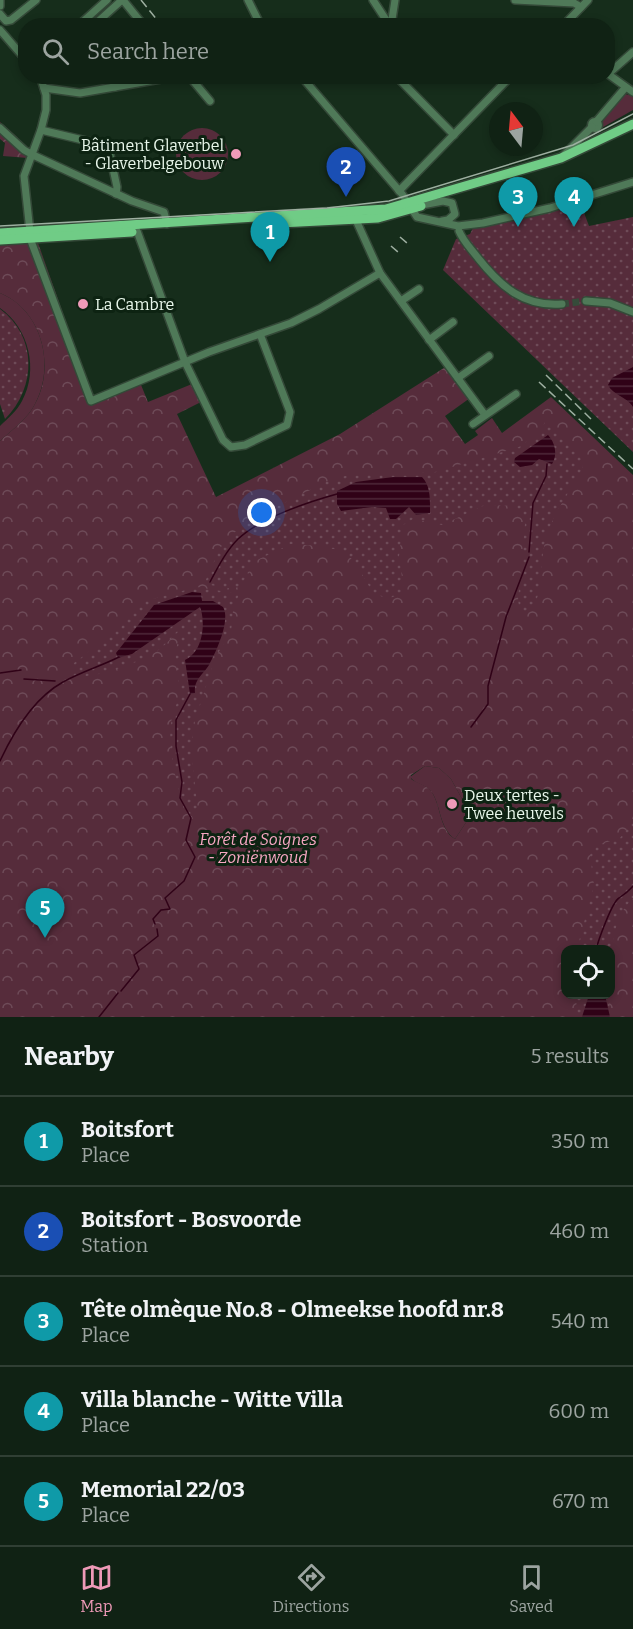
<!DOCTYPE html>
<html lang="en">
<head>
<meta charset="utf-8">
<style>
  :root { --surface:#102214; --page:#1e2f22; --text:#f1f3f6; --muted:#9ca4a0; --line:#303f34; --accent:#ef9ab8 }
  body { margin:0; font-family:Bitter,serif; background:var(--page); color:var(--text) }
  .controls { position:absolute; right:18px; bottom:18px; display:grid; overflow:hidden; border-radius:12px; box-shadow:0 3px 9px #0003 }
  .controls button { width:54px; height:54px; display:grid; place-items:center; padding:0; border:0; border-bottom:2px solid var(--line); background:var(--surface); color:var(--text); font:30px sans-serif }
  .compass { position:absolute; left:489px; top:102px; width:54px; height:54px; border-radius:50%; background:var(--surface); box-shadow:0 3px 9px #0003; rotate:344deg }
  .you { position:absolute; left:262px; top:513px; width:21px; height:21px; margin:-15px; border:4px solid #fff; border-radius:50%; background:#1a73e8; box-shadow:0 0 0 9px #1a73e833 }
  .badge { display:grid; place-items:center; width:39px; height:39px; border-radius:50%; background:var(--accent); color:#fff; font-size:20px; font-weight:700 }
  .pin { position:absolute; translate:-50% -50px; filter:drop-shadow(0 2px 3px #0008) }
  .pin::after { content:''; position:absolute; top:32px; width:21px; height:18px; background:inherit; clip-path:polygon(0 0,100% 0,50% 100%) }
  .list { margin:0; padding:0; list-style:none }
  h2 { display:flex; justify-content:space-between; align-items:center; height:78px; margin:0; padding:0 24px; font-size:26px }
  h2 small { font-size:20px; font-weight:400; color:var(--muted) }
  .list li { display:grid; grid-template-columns:39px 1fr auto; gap:18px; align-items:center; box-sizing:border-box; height:90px; padding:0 24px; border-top:2px solid var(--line) }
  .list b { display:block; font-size:22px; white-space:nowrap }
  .list p { margin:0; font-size:20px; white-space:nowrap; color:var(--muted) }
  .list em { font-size:20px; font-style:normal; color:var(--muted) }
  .icon { flex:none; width:33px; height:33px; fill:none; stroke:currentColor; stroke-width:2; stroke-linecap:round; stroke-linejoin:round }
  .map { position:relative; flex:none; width:633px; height:1017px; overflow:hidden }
  .search { position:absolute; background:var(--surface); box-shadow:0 3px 9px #0003; left:18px; right:18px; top:18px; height:66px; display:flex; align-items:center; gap:15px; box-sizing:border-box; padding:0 21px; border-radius:24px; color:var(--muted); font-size:22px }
  .sheet { height:528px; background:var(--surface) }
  nav { display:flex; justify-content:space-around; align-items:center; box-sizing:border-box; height:84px; border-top:2px solid var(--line); background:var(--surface); font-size:16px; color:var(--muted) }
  nav a { display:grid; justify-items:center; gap:3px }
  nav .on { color:var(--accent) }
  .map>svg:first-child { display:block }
  .green { fill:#562c3b }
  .forest { fill:url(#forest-crowns); fill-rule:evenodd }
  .park { fill:url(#park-dots) }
  .water { fill:url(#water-rules) }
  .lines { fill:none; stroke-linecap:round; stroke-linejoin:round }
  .stream { stroke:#300217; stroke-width:1.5 }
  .minor-tunnel { stroke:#364b3a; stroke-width:7; stroke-dasharray:7 3.5; stroke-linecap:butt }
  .minor-casing { stroke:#344938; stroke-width:10 }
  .major-casing { stroke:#344938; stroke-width:12 }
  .minor { stroke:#4f7958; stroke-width:7 }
  .major { stroke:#70cc86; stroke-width:9 }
  .tram { stroke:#9eafa1; stroke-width:1.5 }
  .rail { stroke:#9eafa1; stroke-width:1.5; stroke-dasharray:9 4.5; stroke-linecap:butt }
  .poi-dot { fill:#ef9ab8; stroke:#0d2312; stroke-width:2 }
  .labels { text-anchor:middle; stroke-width:6; stroke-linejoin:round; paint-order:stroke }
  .poi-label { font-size:16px; fill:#e9f7eb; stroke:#0d2312; text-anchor:start }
  .park-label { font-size:16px; font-style:italic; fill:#f8a7c3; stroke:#0d2312 }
</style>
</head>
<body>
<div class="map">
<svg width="633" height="1017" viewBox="0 0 633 1017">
  <defs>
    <pattern id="forest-crowns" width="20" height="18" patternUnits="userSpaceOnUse" patternTransform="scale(1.5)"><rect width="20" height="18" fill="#562c3b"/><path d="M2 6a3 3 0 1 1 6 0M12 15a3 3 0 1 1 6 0" fill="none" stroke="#6e4b58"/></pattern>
    <pattern id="park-dots" width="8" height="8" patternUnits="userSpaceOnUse" patternTransform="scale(1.5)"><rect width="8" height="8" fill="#562c3b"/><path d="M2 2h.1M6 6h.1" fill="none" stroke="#6e4b58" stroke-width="1.8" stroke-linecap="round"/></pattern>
    <pattern id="water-rules" width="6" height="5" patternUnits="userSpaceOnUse" patternTransform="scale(1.5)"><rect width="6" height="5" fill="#300217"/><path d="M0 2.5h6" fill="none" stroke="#4e2839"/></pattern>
  </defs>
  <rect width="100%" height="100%" fill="#162d1b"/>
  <!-- green -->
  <g class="green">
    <polygon points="625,94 633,96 633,110 598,130 600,121"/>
    <circle cx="202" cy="154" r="26"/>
    <path d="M 0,293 C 42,310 56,366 35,404 C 28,418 12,430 0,441 L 0,426 C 8,418 17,411 22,401 C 39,370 29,328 0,308 Z"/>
    <path d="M 425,766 L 439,768 L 451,779 L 471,815 L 455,839 C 440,829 441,808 433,794 C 427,784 416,785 410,777 Z"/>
  </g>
  <!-- forest -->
  <g class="forest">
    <polygon points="0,122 17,137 30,156 28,158 3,156 5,143 0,139"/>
    <path d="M 38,243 L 93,398 L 139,380 L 148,402 L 192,384 L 201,402 L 177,414 L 216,497 L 340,434 L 447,366 L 470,398 L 445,416 L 465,444 L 478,435 L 475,431 L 492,418 L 502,433 L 551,397 L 633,475 L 633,1017 L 610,1017 L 605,995 L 610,994 L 610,950 L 566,950 L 566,994 L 589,995 L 582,1017 L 0,1017 L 0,441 C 12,430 28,418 35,404 C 56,366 42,310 0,293 L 0,245 ZM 425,766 L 439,768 L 451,779 L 471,815 L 455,839 C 439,830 441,804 431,791 C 426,785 417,783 411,779 L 411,775 Z"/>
  </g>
  <!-- park -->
  <g class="park">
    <polygon points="580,202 589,226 633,217 633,452 443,270 456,239 470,234 473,228 527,217"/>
    <path d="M 0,309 C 37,336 37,387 5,419 L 0,404 Z"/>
    <path d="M 546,420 L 579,452 L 583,467 C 570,493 549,517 544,547 C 540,568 544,594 530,611 L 520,611 L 518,600 L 525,524 L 515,506 L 485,505 L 442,525 L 413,519 L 403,525 L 399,556 L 404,592 L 388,599 L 373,593 L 355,562 L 343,551 L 320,546 L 291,544 L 257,560 L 241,585 L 234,589 L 204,584 L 220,548 L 235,532 L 252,519 L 326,482 L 345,476 L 435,472 L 519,447 L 539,433 Z"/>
    <path d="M 197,587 L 239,594 L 233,611 L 231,632 L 215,658 L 195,721 L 191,747 L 198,814 L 194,817 L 185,813 C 177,783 166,748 172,717 C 173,709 179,702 179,695 C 180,666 169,661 182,631 L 178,632 C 171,638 165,646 157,651 C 140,663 94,679 74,676 L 70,672 L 74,663 L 119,629 L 145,601 Z"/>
    <path d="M 633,822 L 633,899 C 617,912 615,932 611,952 L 610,950 L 577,949 L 594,885 L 590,855 L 598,845 L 620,838 Z"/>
    <polygon points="576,995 609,995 610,1017 577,1017"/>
  </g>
  <!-- water -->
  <g class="water">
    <path d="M 633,367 L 633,407 C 627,397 613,395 608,385 L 612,378 Z"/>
    <path d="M 548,435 C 555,442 558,455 552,464 L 539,459 L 532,465 L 520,467 L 514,462 L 515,458 Z"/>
    <path d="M 393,477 L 422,477 C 431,486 430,501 430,513 L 416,515 L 409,507 L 396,519 L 390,519 L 386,508 L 372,507 L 341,511 L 337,504 L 337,491 L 356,482 Z"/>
    <path d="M 192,592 L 201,593 L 202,601 L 213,601 L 223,607 C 231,620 216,652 209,665 C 202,676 194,679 195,693 L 190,694 L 185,660 C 203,652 206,623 200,607 L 132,654 L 118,658 L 116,653 L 154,605 Z"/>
    <polygon points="589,995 605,995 610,1017 582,1017"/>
  </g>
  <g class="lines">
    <!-- stream -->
    <g class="stream">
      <polyline points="529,552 533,503 546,476 547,464"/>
      <path d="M 210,582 C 218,567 226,551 238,539 C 260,518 308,502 337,494"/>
      <polyline points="0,673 21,670"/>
      <polyline points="24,679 55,681"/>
      <polyline points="471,727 488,704 488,686 506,617 529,557"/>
      <path d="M 0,761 C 13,733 34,698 63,682 C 81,672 101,666 119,657"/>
      <polyline points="155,924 153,919 161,910 170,909 165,898 184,881 195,857 186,840 191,818 180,798 182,782 176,746 176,720 190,694"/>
      <path d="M 596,950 C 598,941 612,902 619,898 C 625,894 628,892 633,886"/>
      <polyline points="121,991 139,969 134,955 158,936 157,929"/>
      <polyline points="99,1017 118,993"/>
    </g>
    <!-- minor-tunnel -->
    <polyline class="minor-tunnel" points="562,304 586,301"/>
    <!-- minor casing -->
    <g class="minor-casing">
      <g id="minor">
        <polyline points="123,0 144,26"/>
        <polyline points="248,0 261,26"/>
        <polyline points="373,0 390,26"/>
        <polyline points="515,0 574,3 581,7"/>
        <polyline points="0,6 0,0"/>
        <polyline points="0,14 6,21 11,20 36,0"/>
        <polyline points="78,26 107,0"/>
        <polyline points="93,26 122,0"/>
        <polyline points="391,26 395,0"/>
        <polyline points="563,26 588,0"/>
        <polyline points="0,30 26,60"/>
        <polyline points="608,74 633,52"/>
        <polyline points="608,74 633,92"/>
        <polyline points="40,76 46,95 46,110 41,130 24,176 31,241 91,401 209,352 291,323 319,309 380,273"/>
        <polyline points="112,76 115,87"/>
        <polyline points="189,76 210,101"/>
        <polyline points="301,76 402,194 417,217 458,226 483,223 550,208 633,182"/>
        <polyline points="396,76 454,135"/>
        <polyline points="44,88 80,93 178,76"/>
        <circle cx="595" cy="125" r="3.5"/>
        <polyline points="596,122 625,88"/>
        <polyline points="0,128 24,150 33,155 132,201 164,212 167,224"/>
        <polyline points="41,130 108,146 117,187 116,194"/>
        <polyline points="564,155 592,127"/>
        <polyline points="399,191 511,76"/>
        <polyline points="422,205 443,201 452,203 455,214 448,220 442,221"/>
        <polyline points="356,220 380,273 485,415"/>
        <polyline points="137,231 185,362 223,440 231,447 245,445 287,425 290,412 260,334"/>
        <path d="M 459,231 C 463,241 472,250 478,258 C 501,287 524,307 562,304"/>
        <polyline points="401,301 419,289"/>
        <polyline points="586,301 610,303 633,312"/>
        <polyline points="429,340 453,322"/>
        <polyline points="458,378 489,356"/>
        <polyline points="473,424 516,394"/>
      </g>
    </g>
    <!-- major casing -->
    <g class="major-casing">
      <g id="major">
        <polyline points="280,223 378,218 421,206"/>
        <polyline points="0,233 386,209 561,158 633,124"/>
        <polyline points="0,240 132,232"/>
      </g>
    </g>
    <!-- minor -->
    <use href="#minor" class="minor"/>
    <!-- major -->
    <use href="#major" class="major"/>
    <!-- tram -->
    <polyline class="tram" points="0,226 327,208 389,201 573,145 633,114"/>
    <!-- rail -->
    <g class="rail">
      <polyline points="141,0 162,26"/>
      <polyline points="400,237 407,243"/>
      <polyline points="391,246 398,252"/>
      <polyline points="546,375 591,419"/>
      <polyline points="539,382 633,469"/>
    </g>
  </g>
  <!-- markers -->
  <g class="poi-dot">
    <circle cx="236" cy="154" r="6"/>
    <circle cx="83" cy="304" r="6"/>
    <circle cx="452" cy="804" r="6"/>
  </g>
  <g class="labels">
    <!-- poi labels -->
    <g class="poi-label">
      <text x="224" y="151" text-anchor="end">Bâtiment Glaverbel<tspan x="224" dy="18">- Glaverbelgebouw</tspan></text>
      <text x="95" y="310">La Cambre</text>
      <text x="464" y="801">Deux tertes -<tspan x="464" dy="18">Twee heuvels</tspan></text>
    </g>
    <!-- park labels -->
    <g class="park-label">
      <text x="258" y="845">Forêt de Soignes<tspan x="258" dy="18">- Zoniënwoud</tspan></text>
    </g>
  </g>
</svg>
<div class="controls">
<button><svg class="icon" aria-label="locate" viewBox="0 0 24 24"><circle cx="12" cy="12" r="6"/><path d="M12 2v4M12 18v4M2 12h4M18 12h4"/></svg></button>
</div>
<svg class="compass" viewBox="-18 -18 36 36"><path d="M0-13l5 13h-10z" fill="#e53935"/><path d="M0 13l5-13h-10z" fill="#9ca4a0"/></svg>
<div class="you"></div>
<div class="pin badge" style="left:270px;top:262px;background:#0f9aa8">1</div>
<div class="pin badge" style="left:346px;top:197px;background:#1a4fb4">2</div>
<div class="pin badge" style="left:518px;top:227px;background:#0f9aa8">3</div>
<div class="pin badge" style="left:574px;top:227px;background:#0f9aa8">4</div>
<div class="pin badge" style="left:45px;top:938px;background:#0f9aa8">5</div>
<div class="search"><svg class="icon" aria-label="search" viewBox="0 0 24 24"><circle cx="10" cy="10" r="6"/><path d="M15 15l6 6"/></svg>Search here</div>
</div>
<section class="sheet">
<h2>Nearby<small>5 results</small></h2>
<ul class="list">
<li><span class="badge" style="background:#0f9aa8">1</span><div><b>Boitsfort</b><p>Place</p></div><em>350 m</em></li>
<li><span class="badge" style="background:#1a4fb4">2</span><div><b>Boitsfort - Bosvoorde</b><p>Station</p></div><em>460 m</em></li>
<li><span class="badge" style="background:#0f9aa8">3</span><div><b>Tête olmèque No.8 - Olmeekse hoofd nr.8</b><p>Place</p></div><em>540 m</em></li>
<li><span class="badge" style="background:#0f9aa8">4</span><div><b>Villa blanche - Witte Villa</b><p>Place</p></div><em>600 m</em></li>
<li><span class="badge" style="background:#0f9aa8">5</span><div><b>Memorial 22/03</b><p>Place</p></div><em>670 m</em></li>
</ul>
</section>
<nav>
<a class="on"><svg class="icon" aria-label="map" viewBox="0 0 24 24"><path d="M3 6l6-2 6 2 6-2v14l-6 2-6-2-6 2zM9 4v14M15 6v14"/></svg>Map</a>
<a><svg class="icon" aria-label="directions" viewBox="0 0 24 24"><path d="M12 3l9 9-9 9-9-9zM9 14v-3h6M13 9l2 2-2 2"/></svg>Directions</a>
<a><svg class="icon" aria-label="saved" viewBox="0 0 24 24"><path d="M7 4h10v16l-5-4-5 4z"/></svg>Saved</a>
</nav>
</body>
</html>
